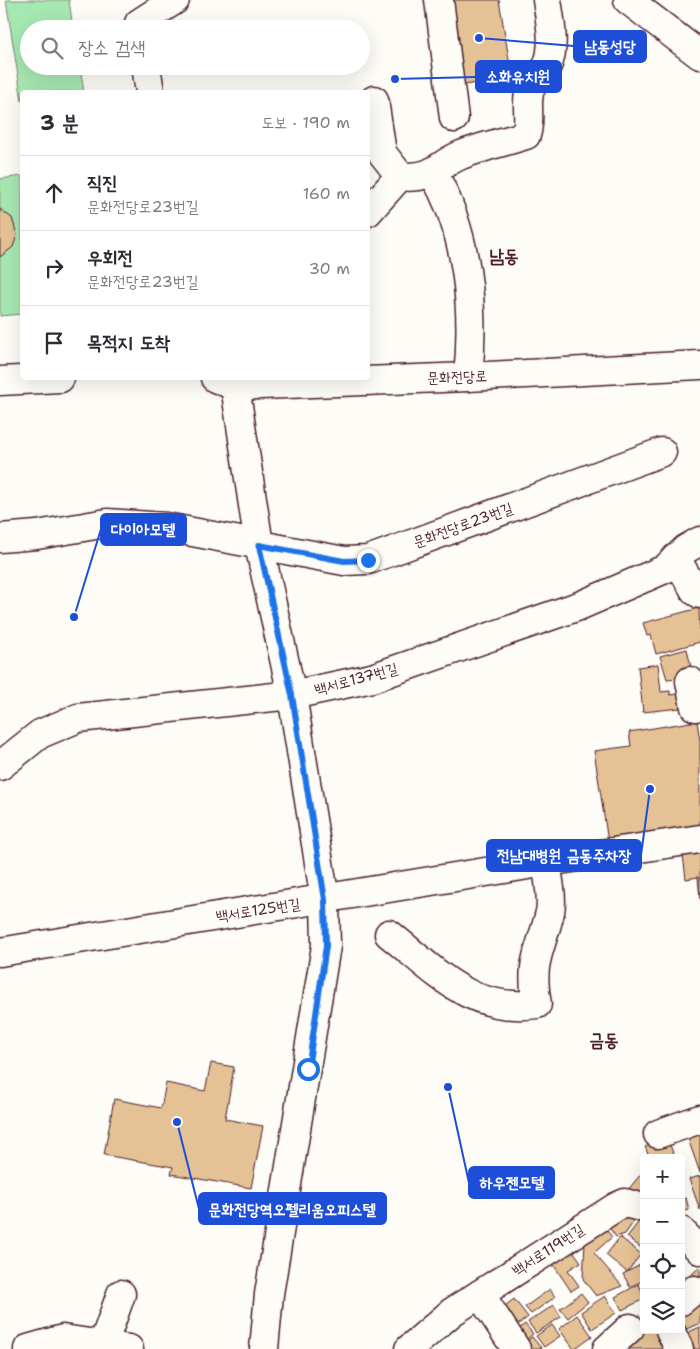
<!DOCTYPE html>
<html lang="ko">
<head>
<meta charset="utf-8">
<style>
  :root { --surface:#fff; --page:#f7f7f7; --text:#2b2b33; --muted:#7c7c81; --line:#e1e1e2 }
  body { margin:0; font-family:"Shantell Sans","Poor Story",sans-serif; background:var(--page); color:var(--text) }
  .controls { position:absolute; right:15px; bottom:15px; display:grid; overflow:hidden; border-radius:5px; box-shadow:0 5px 20px #0002 }
  .controls button { width:45px; height:45px; display:grid; place-items:center; padding:0; border:0; border-bottom:1px solid var(--line); background:var(--surface); color:var(--text); font:25px sans-serif }
  .stop { position:absolute; width:15px; height:15px; margin:-11px; border:4px solid #1a73e8; border-radius:50%; background:#fff }
  .stop.end { background:#1a73e8; border-color:#fff; box-shadow:0 1px 5px #0008 }
  .list { margin:0; padding:0; list-style:none }
  h2 { display:flex; justify-content:space-between; align-items:center; height:65px; margin:0; padding:0 20px; font-size:21px }
  h2 small { font-size:16px; font-weight:400; color:var(--muted) }
  .list li { display:grid; grid-template-columns:32px 1fr auto; gap:15px; align-items:center; box-sizing:border-box; height:75px; padding:0 20px; border-top:1px solid var(--line) }
  .list b { display:block; font-size:19px; white-space:nowrap }
  .list p { margin:0; font-size:16px; white-space:nowrap; color:var(--muted) }
  .list em { font-size:16px; font-style:normal; color:var(--muted) }
  .icon { flex:none; width:28px; height:28px; fill:none; stroke:currentColor; stroke-width:2; stroke-linecap:round; stroke-linejoin:round }
  .map { position:relative; flex:none; width:700px; height:1349px; overflow:hidden }
  .search { position:absolute; background:var(--surface); box-shadow:0 5px 20px #0002; left:20px; top:20px; width:350px; height:55px; display:flex; align-items:center; gap:12px; box-sizing:border-box; padding:0 18px; border-radius:28px; color:var(--muted); font-size:19px }
  .panel { position:absolute; background:var(--surface); box-shadow:0 5px 20px #0002; left:20px; top:90px; width:350px; height:290px; border-radius:5px }
  .map>svg:first-child { display:block }
  .green { fill:#a6e8b2; stroke:#78846e }
  .building { fill:#e5c296; stroke:#4a1f2b }
  .lines { fill:none; stroke-linecap:round; stroke-linejoin:round }
  .minor-casing { stroke:#4a1f2b; stroke-width:31 }
  .minor { stroke:#fdfcf7; stroke-width:28 }
  .route { stroke:#1a73e8; stroke-width:6 }
  .labels { text-anchor:middle; stroke-width:4; stroke-linejoin:round; paint-order:stroke }
  .street-label { font-size:15px; fill:#4a1f2b; stroke:#fdfcf7 }
  .quarter-label { font-size:18px; font-weight:bold; fill:#4a1f2b; stroke:#fdfcf7 }
  .leader { fill:none; stroke:#1d4ed8; stroke-width:2 }
  .callout-dot { fill:#1d4ed8; stroke:#fdfcf7; stroke-width:2 }
  .callout { fill:#1d4ed8; stroke:#1d4ed8; stroke-width:2 }
  .callout-label { font-size:16px; text-anchor:middle; font-weight:bold; fill:#fff }
</style>
</head>
<body>
<div class="map">
<svg width="700" height="1349" viewBox="0 0 700 1349">
  <rect width="100%" height="100%" fill="#fdfcf7"/>
  <filter id="ink" filterUnits="userSpaceOnUse"><feTurbulence type="fractalNoise" baseFrequency=".02" numOctaves="2"/><feDisplacementMap in="SourceGraphic" scale="10" xChannelSelector="R" yChannelSelector="G"/><feConvolveMatrix kernelMatrix="1 2 1 2 8 2 1 2 1" color-interpolation-filters="sRGB"/></filter>
  <g filter="url(#ink)">
    <!-- green -->
    <g class="green">
      <polygon points="6,0 69,0 73,29 29,29 29,66 80,66 84,92 22,92 22,101"/>
      <polygon points="22,176 22,314 0,316 0,179"/>
    </g>
    <!-- building -->
    <g class="building">
      <polygon points="445,0 499,0 512,77 459,86"/>
      <polygon points="0,209 12,218 17,235 13,247 0,257"/>
      <polygon points="699,608 700,642 656,654 651,635 647,636 643,623"/>
      <polygon points="687,649 692,672 689,677 667,679 660,656"/>
      <polygon points="658,664 661,692 670,691 670,695 685,693 686,704 680,705 680,708 643,712 638,667"/>
      <polygon points="697,721 700,741 700,828 608,842 594,751 631,746 629,732"/>
      <polygon points="700,853 700,899 698,877 686,879 683,855"/>
      <polygon points="211,1063 234,1067 225,1119 263,1126 251,1188 171,1174 173,1167 104,1155 114,1099 161,1108 166,1083 205,1091"/>
      <polygon points="700,1128 700,1173 686,1133"/>
      <polygon points="667,1137 675,1158 650,1158 645,1147"/>
      <polygon points="641,1174 644,1176 644,1204 627,1191"/>
      <polygon points="700,1176 700,1210 689,1179"/>
      <polygon points="686,1198 689,1210 681,1212 681,1199"/>
      <polygon points="640,1213 625,1234 616,1237 606,1223"/>
      <polygon points="644,1215 644,1250 627,1237"/>
      <polygon points="604,1227 612,1237 594,1253 622,1286 596,1296 583,1279 585,1243"/>
      <polygon points="620,1237 641,1254 627,1272 606,1255"/>
      <polygon points="571,1248 581,1262 568,1270 579,1286 571,1291 551,1261"/>
      <polygon points="644,1263 644,1280 630,1287 623,1274"/>
      <polygon points="700,1267 700,1286 696,1289 687,1278"/>
      <polygon points="639,1284 644,1299 622,1310 615,1297"/>
      <polygon points="550,1289 555,1297 531,1314 525,1307"/>
      <polygon points="581,1293 588,1302 568,1318 560,1309"/>
      <polygon points="605,1296 616,1313 592,1329 581,1312"/>
      <polygon points="514,1299 528,1317 510,1331 496,1313"/>
      <polygon points="700,1300 700,1323 682,1331 681,1316 689,1312 687,1306"/>
      <polygon points="554,1305 561,1317 536,1333 528,1322"/>
      <polygon points="577,1315 592,1336 574,1349 559,1329"/>
      <polygon points="644,1322 644,1330 661,1330 670,1349 615,1349"/>
      <polygon points="525,1324 533,1334 520,1345 511,1335"/>
      <polygon points="552,1325 560,1336 544,1347 536,1336"/>
      <polygon points="700,1327 700,1349 683,1349 678,1337"/>
      <polygon points="532,1337 542,1349 521,1349 520,1347"/>
    </g>
    <g class="lines">
      <!-- minor casing -->
      <g class="minor-casing">
        <g id="minor">
          <polyline points="439,0 454,118"/>
          <polyline points="628,0 700,55"/>
          <polyline points="139,23 175,0"/>
          <polyline points="146,66 150,92"/>
          <path d="M 374,100 L 382,153 L 400,176 C 433,180 435,166 461,155 C 481,147 504,142 526,135 C 531,121 526,107 529,93 C 531,83 542,75 547,66 C 556,47 550,20 547,0"/>
          <path d="M 433,173 C 468,232 475,310 468,377"/>
          <polyline points="368,212 400,176"/>
          <polyline points="215,378 235,386 468,377 700,365"/>
          <polyline points="0,381 60,378"/>
          <polyline points="235,386 259,545 292,695 325,900 326,946 269,1294 264,1349"/>
          <polyline points="0,538 37,535 107,523 166,527 344,561 368,560 662,452"/>
          <polyline points="676,558 695,591 700,594"/>
          <polyline points="690,681 695,707 700,706"/>
          <polyline points="0,766 40,734 78,718 292,695 372,678 579,606 665,569 686,549 700,541"/>
          <path d="M 389,934 C 437,972 470,1013 537,1004 C 529,960 541,951 550,912 C 553,898 548,877 546,862"/>
          <polyline points="0,952 546,862 700,839"/>
          <polyline points="658,1134 700,1119"/>
          <polyline points="681,1231 700,1250"/>
          <polyline points="480,1294 516,1349"/>
          <polyline points="681,1301 694,1290"/>
          <polyline points="670,1330 679,1349"/>
          <polyline points="103,1345 121,1294"/>
          <polyline points="28,1349 63,1339 129,1349"/>
          <polyline points="409,1349 452,1312 616,1207 625,1203 644,1208"/>
          <polyline points="607,1349 630,1328"/>
        </g>
      </g>
      <!-- minor -->
      <use href="#minor" class="minor"/>
    </g>
  </g>
  <g class="lines" filter="url(#ink)">
    <!-- route -->
    <polyline class="route" points="308,1069 326,946 325,900 292,695 259,545 344,561 368,560"/>
  </g>
  <g class="labels">
    <!-- street labels -->
    <g class="street-label">
      <text transform="translate(457 377) rotate(-2)" y="5">문화전당로</text>
      <text transform="translate(463 525) rotate(-20)" y="5">문화전당로23번길</text>
      <text transform="translate(356 679) rotate(-15)" y="5">백서로137번길</text>
      <text transform="translate(258 910) rotate(-9)" y="5">백서로125번길</text>
      <text transform="translate(548 1250) rotate(-33)" y="5">백서로119번길</text>
    </g>
    <!-- quarter labels -->
    <g class="quarter-label">
      <text x="504" y="262">남동</text>
      <text x="604" y="1046">금동</text>
    </g>
  </g>
  <!-- callouts -->
  <path class="leader" d="M479 38L574 46M395 79L476 77M74 617L101 529M650 789L641 855M448 1087L469 1183M177 1122L199 1209"/>
  <g class="callout-dot">
    <circle cx="479" cy="38" r="5"/>
    <circle cx="395" cy="79" r="5"/>
    <circle cx="74" cy="617" r="5"/>
    <circle cx="650" cy="789" r="5"/>
    <circle cx="448" cy="1087" r="5"/>
    <circle cx="177" cy="1122" r="5"/>
  </g>
  <g class="callout">
    <rect x="574" y="31" width="72" height="31" rx="5"/>
    <rect x="476" y="61" width="85" height="31" rx="5"/>
    <rect x="101" y="514" width="85" height="31" rx="5"/>
    <rect x="487" y="840" width="154" height="31" rx="5"/>
    <rect x="469" y="1167" width="85" height="31" rx="5"/>
    <rect x="199" y="1193" width="187" height="31" rx="5"/>
  </g>
  <g class="callout-label">
    <text x="610" y="52">남동성당</text>
    <text x="518" y="82">소화유치원</text>
    <text x="143" y="535">다이아모텔</text>
    <text x="564" y="861">전남대병원 금동주차장</text>
    <text x="512" y="1188">하우젠모텔</text>
    <text x="292" y="1215">문화전당역오펠리움오피스텔</text>
  </g>
</svg>
<div class="controls">
<button>+</button>
<button>−</button>
<button><svg class="icon" aria-label="locate" viewBox="0 0 24 24"><circle cx="12" cy="12" r="6"/><path d="M12 2v4M12 18v4M2 12h4M18 12h4"/></svg></button>
<button><svg class="icon" aria-label="layers" viewBox="0 0 24 24"><path d="M12 4l9 5-9 5-9-5zM3 14l9 5 9-5"/></svg></button>
</div>
<div class="stop" style="left:308px;top:1069px"></div>
<div class="stop end" style="left:368px;top:560px"></div>
<div class="search"><svg class="icon" aria-label="search" viewBox="0 0 24 24"><circle cx="10" cy="10" r="6"/><path d="M15 15l6 6"/></svg>장소 검색</div>
<section class="panel">
<h2>3 분<small>도보 · 190 m</small></h2>
<ul class="list">
<li><svg class="icon" aria-label="ahead" viewBox="0 0 24 24"><path d="M12 20V5M6 11l6-6 6 6"/></svg><div><b>직진</b><p>문화전당로23번길</p></div><em>160 m</em></li>
<li><svg class="icon" aria-label="right" viewBox="0 0 24 24"><path d="M7 20v-9h11M14 6l5 5-5 5"/></svg><div><b>우회전</b><p>문화전당로23번길</p></div><em>30 m</em></li>
<li><svg class="icon" aria-label="arrive" viewBox="0 0 24 24"><path d="M6 21V4h12l-3 4 3 4H6"/></svg><div><b>목적지 도착</b></div></li>
</ul>
</section>
</div>
</body>
</html>
